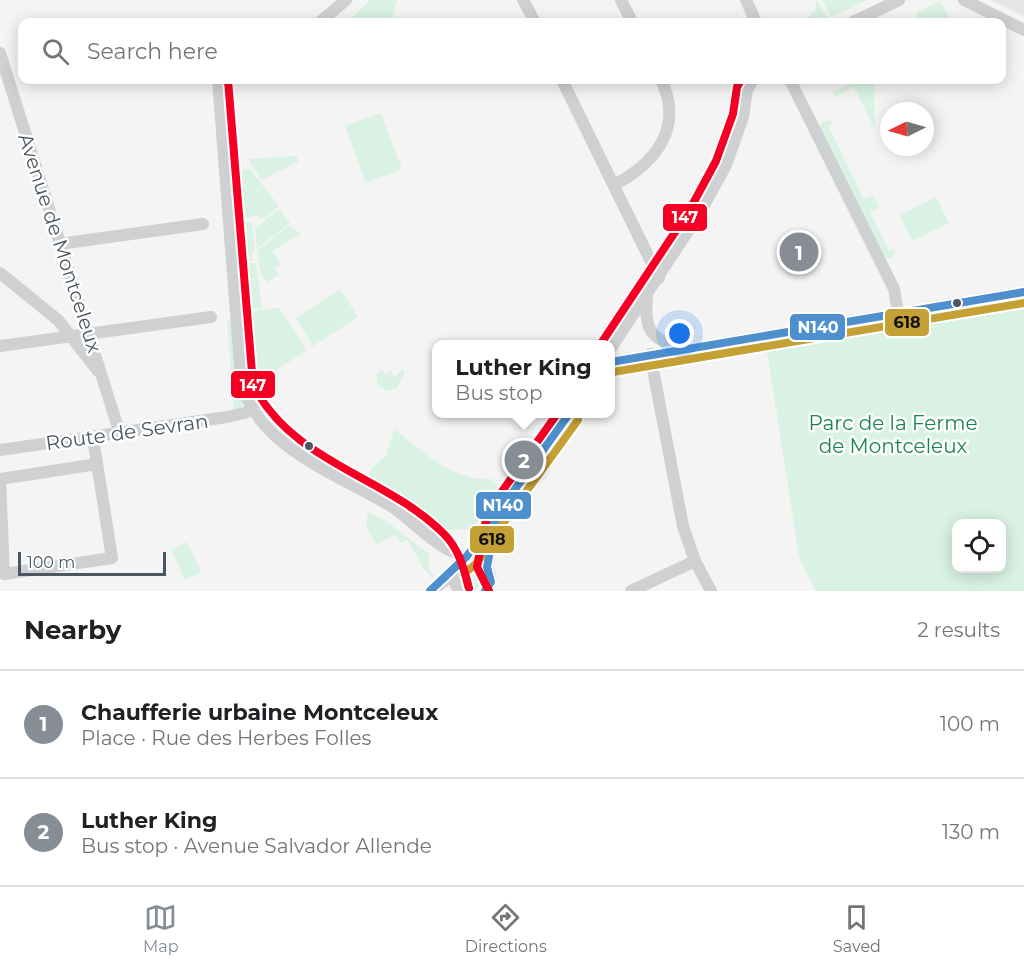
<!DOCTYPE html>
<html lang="en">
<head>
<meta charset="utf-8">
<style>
  :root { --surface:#fff; --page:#f6f6f6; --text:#202124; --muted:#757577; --line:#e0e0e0; --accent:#868d94 }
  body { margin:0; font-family:Montserrat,sans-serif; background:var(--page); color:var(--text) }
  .controls { position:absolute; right:18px; bottom:18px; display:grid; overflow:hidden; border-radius:12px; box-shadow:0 3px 15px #0003 }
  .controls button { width:54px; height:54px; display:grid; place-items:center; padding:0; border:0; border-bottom:2px solid var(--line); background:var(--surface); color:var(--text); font:30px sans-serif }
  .compass { position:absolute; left:880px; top:102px; width:54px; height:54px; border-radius:50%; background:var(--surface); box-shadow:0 3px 15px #0003; rotate:265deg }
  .scale { position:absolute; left:18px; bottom:15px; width:148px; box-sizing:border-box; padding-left:6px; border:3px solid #4a5661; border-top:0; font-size:16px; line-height:21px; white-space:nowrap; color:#4a5661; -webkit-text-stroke:4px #fff; paint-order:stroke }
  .you { position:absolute; left:680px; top:334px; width:21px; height:21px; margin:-15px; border:4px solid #fff; border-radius:50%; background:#1a73e8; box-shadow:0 0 0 9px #1a73e833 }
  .badge { display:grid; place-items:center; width:39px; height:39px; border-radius:50%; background:var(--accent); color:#fff; font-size:20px; font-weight:700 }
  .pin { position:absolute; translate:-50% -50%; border:3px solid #fff; box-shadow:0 2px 6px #0006 }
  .popup { position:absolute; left:432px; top:340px; width:183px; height:78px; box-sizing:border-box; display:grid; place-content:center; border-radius:12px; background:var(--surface); filter:drop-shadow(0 2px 4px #0005); font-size:20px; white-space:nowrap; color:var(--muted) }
  .popup b { font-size:22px; color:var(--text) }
  .popup::after { content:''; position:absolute; left:50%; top:100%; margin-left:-12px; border:12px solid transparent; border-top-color:var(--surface) }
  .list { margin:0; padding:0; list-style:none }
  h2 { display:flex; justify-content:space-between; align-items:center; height:78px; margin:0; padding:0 24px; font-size:26px }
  h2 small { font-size:20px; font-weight:400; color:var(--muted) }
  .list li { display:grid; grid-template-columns:39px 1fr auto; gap:18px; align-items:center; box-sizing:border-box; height:108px; padding:0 24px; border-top:2px solid var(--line) }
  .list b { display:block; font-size:22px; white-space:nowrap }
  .list p { margin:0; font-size:20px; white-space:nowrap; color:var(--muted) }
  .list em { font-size:20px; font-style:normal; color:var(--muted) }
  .icon { flex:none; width:33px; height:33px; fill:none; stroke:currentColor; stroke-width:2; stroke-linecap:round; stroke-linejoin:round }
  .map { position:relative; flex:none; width:1024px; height:591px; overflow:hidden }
  .search { position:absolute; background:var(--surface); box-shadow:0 3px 15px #0003; left:18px; right:18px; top:18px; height:66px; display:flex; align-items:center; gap:15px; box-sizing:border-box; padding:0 21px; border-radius:12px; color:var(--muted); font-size:22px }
  .sheet { height:294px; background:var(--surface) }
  nav { display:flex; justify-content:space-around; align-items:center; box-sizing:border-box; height:84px; border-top:2px solid var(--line); background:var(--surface); font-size:16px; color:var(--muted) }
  nav a { display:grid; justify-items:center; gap:3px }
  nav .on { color:var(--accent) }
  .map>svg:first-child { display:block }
  .education { fill:#e6e5e6 }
  .green { fill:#d9f2e3; fill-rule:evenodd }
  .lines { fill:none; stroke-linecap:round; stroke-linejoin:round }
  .minor { stroke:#ced0d2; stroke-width:12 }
  .bus-1-casing { stroke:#fff; stroke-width:12 }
  .bus-2-casing { stroke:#fff; stroke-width:12 }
  .bus-3-casing { stroke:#fff; stroke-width:12 }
  .bus-1 { stroke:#4d90cd; stroke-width:8 }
  .bus-2 { stroke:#c4a035; stroke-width:8 }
  .bus-3 { stroke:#f50024; stroke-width:8 }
  .bus-dot { fill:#4a5661; stroke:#fff; stroke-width:2 }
  .labels { text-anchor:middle; stroke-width:5; stroke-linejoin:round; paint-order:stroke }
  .street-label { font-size:20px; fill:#4a5661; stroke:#fff }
  .park-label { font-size:20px; fill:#17864f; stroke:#fff }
  .line-badge { stroke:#fff; stroke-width:2 }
  .badge-label { font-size:16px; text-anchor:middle; font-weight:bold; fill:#fff }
  .pale-badge-label { font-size:16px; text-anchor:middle; font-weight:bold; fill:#111 }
</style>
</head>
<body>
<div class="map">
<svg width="1024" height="591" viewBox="0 0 1024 591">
  <rect width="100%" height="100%" fill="#f4f4f4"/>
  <!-- education -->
  <polygon class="education" points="990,0 1024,0 1024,16"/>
  <!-- green -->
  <g class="green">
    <polygon points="370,0 397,0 391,22 356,22 353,17"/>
    <polygon points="817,0 830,22 804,22 815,10"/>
    <polygon points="822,0 867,0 831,17"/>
    <polygon points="940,1 952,22 920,22 916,13"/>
    <polygon points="858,80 874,80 875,130 854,87 835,97 833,92"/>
    <polygon points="381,113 402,169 366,183 345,126"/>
    <polygon points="830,120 834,123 828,126 864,199 873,195 879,207 870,212 889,251 895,249 892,258 884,257 820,128 821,122"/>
    <polygon points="297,156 298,162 261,180 248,159"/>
    <polygon points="249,168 279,206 265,218 259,218 258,215 240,220 236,171"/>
    <polygon points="936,197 949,223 912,241 900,215"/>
    <polygon points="279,209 290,223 257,249 255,228"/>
    <polygon points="249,221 252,224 255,249 251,254 253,261 244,262 240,222"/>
    <polygon points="290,225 301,234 272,251 281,264 274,268 279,275 267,282 260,272 257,251"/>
    <polygon points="256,263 262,308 247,310 244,264"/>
    <polygon points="340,289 358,317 313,346 296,318"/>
    <path d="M 1024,300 L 1024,591 L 816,591 L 799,557 L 766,345 ZM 956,524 L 1002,524 L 1002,568 L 956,568 Z"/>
    <polygon points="279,308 307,350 264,378 251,359 247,312"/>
    <polygon points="227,320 231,320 236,380 243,404 241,409 234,411"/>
    <polygon points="382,369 385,374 391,371 394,377 403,370 405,372 397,388 387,391 378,385 376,374"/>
    <path d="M 394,429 C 422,451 454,482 492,479 L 501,488 L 472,529 L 448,530 L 365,480 L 373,467 L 386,456 Z"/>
    <polygon points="368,512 386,521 429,554 429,568 436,581 424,569 407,540 401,543 395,535 376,545 366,526"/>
    <polygon points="187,542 201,572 185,580 171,550"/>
    <circle cx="472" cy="577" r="12"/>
  </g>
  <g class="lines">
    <!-- minor -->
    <g class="minor">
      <polyline points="523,0 535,22"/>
      <polyline points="621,0 632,22"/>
      <polyline points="746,0 756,22"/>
      <polyline points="964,0 1024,30"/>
      <polyline points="320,22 346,0"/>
      <polyline points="853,22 899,0"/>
      <path d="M 0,53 C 39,180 81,307 120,434"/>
      <path d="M 218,80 L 241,378 C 253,447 343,476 394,508 C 413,521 429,540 449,550 C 455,553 461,555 466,557"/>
      <polyline points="562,80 659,278"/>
      <polyline points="790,80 894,289 898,312"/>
      <path d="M 614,185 C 654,164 685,128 661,80"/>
      <polyline points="59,244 203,224"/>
      <polyline points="0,273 58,320 98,371"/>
      <path d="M 647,298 C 644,328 650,340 680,347"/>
      <polyline points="0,346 211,317"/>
      <polyline points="611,348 698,216 726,165 743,117 747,90 753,80"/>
      <polyline points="650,354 683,526 695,561 711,591"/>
      <polyline points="611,362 1024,292"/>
      <polyline points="93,438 112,558 4,574 0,479 97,464"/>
      <polyline points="0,450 227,417 245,413 253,408"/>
      <polyline points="470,556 477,542 569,414"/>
      <polyline points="487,567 497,519"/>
      <polyline points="430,591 453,575"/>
      <path d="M 459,591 L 455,583 L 454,570 L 461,561 L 470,556 C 486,560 497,576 485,591"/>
      <polyline points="631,591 695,561"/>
    </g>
    <!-- bus-1 casing -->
    <g class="bus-1-casing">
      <g id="bus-1">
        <polyline points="611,362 1024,292"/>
        <polyline points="430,591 467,556 569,414"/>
        <polyline points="485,591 491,582 487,567 496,520"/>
      </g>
    </g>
    <!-- bus-2 casing -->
    <g class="bus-2-casing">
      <g id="bus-2">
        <polyline points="613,372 1024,303"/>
        <polyline points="486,518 477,567 489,591"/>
        <polyline points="468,586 465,573 478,562 486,547 578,420"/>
      </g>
    </g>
    <!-- bus-3 casing -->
    <g class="bus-3-casing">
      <g id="bus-3">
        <path d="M 228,80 L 253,385 C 294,464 385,475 444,534 C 459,549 464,569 469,588"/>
        <polyline points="602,342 689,211 716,161 733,114 737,87 741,80"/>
        <polyline points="489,591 477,567 488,511 557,414"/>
      </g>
    </g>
    <!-- bus-1 -->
    <use href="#bus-1" class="bus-1"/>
    <!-- bus-2 -->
    <use href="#bus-2" class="bus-2"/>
    <!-- bus-3 -->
    <use href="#bus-3" class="bus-3"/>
  </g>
  <!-- markers -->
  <g class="bus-dot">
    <circle cx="957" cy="303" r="5"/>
    <circle cx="309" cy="446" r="5"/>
  </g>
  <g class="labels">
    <!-- street labels -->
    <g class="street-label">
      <text transform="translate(60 243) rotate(72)" y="7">Avenue de Montceleux</text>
      <text transform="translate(127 432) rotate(-8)" y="7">Route de Sevran</text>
    </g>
    <!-- park labels -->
    <g class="park-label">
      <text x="893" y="430">Parc de la Ferme<tspan x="893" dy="23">de Montceleux</tspan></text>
    </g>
  </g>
  <g class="line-badge">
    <rect x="662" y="203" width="46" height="29" rx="6" fill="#f50024"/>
    <rect x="884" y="308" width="46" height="29" rx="6" fill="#c4a035"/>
    <rect x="789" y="313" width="57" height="28" rx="6" fill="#4d90cd"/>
    <rect x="230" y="370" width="46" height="29" rx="6" fill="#f50024"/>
    <rect x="475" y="491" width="57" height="29" rx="6" fill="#4d90cd"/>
    <rect x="469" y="525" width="46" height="29" rx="6" fill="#c4a035"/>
  </g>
  <g class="badge-label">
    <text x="685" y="223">147</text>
    <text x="818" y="333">N140</text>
    <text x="253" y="391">147</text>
    <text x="503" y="511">N140</text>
  </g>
  <g class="pale-badge-label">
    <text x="907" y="328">618</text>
    <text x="492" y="545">618</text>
  </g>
</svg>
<div class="controls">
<button><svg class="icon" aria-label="locate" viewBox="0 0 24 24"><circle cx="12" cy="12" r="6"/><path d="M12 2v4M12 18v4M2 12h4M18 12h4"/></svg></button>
</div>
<svg class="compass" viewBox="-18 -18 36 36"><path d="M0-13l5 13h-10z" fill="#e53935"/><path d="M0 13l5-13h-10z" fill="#757577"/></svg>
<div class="scale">100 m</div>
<div class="you"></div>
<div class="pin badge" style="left:799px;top:252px">1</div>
<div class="pin badge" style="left:524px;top:460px">2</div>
<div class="popup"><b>Luther King</b>Bus stop</div>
<div class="search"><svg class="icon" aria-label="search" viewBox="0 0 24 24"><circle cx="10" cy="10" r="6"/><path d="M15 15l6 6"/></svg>Search here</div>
</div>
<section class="sheet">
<h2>Nearby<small>2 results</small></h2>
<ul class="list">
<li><span class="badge">1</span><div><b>Chaufferie urbaine Montceleux</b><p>Place · Rue des Herbes Folles</p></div><em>100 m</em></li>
<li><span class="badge">2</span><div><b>Luther King</b><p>Bus stop · Avenue Salvador Allende</p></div><em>130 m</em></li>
</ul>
</section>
<nav>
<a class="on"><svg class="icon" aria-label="map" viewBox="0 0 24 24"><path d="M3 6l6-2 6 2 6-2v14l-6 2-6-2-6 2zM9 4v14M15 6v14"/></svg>Map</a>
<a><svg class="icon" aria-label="directions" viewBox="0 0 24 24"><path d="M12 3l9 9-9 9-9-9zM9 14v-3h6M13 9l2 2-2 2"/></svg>Directions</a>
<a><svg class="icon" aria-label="saved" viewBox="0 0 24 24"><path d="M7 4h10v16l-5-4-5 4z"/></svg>Saved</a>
</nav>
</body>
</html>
